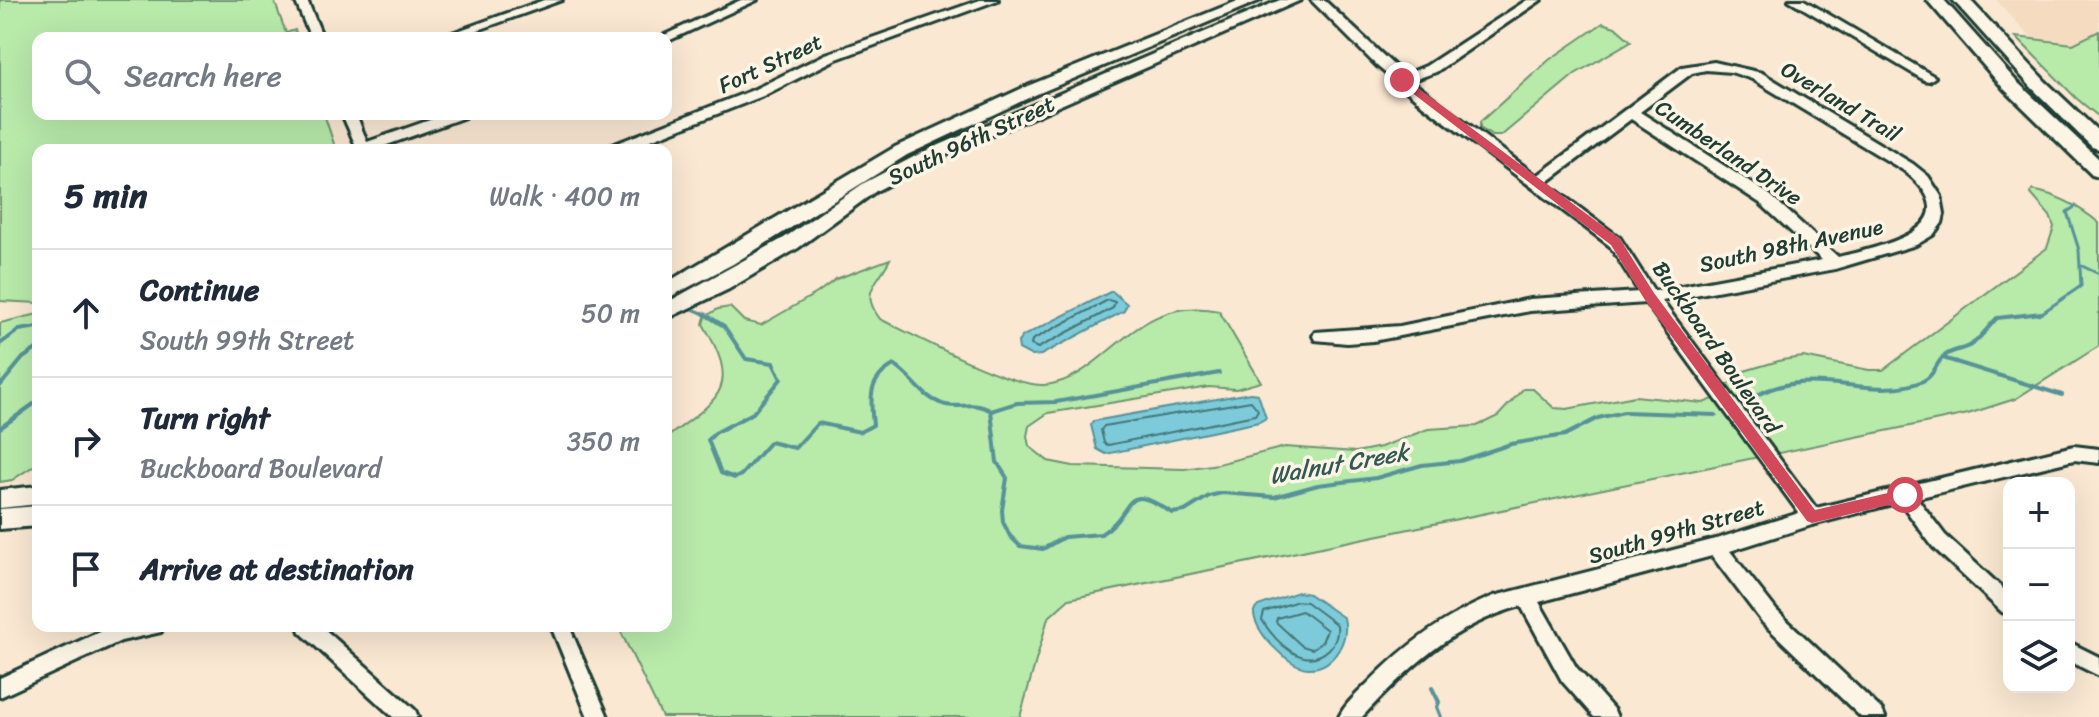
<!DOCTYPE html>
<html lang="en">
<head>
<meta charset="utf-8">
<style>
  :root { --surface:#fff; --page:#f6f6f7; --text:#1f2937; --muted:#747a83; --line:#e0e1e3 }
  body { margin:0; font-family:Sriracha,sans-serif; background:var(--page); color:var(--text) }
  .controls { position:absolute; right:24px; bottom:24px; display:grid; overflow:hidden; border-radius:16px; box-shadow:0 8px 32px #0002 }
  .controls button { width:72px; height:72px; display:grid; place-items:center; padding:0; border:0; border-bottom:2px solid var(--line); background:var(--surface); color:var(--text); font:40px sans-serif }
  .stop { position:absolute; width:24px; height:24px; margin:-18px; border:6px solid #d1495b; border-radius:50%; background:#fff }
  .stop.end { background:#d1495b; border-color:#fff; box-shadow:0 2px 8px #0008 }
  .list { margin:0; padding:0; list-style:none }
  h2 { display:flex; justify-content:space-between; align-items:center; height:104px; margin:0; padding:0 32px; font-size:34px }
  h2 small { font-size:26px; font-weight:400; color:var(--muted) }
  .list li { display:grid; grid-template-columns:52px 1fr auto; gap:24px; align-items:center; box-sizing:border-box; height:128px; padding:0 32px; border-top:2px solid var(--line) }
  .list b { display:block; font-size:30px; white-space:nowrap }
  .list p { margin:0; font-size:26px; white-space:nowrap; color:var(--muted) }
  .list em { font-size:26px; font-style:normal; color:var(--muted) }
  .icon { flex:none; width:44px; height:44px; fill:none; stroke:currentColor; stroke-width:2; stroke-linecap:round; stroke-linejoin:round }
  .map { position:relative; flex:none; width:2099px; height:717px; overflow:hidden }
  .search { position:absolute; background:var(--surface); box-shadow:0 8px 32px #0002; left:32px; top:32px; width:640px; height:88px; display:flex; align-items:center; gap:20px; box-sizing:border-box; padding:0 28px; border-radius:16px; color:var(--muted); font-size:30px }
  .panel { position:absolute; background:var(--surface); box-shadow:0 8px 32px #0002; left:32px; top:144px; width:640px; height:488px; border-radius:16px }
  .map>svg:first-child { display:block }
  .built { fill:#f5dcc1 }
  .green { fill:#b8eaaa; stroke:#6c946f; stroke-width:2 }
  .water { fill:#7dcbda; stroke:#579298; stroke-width:2 }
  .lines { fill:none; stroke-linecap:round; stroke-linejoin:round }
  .shore { stroke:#457676; stroke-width:2 }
  .stream-far1 { stroke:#579298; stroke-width:3 }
  .stream { stroke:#579298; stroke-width:4 }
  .minor-casing { stroke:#1f3d34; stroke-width:6 }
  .major-casing { stroke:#1f3d34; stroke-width:6 }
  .highway-casing { stroke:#1f3d34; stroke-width:6 }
  .minor { fill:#fcf5e5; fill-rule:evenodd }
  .major { fill:#fcf5e5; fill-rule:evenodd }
  .highway { fill:#fcf5e5; fill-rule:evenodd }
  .route { fill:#d1495b }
  .labels { text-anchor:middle; stroke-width:7; stroke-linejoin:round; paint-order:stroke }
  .street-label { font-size:22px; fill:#1f3d34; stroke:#fcf5e5 }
  .water-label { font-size:24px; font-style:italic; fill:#325955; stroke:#fcf5e5 }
</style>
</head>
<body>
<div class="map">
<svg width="2099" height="717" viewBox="0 0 2099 717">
  <rect width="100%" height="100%" fill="#fae8d2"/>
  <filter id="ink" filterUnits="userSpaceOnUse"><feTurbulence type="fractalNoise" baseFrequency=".0125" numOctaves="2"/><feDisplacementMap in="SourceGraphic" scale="16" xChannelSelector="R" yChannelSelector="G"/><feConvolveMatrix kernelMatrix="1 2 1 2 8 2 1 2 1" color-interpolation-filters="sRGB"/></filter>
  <g filter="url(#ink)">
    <!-- built -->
    <polygon class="built" points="1996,0 2099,0 2099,47 2067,77"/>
    <!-- green -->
    <g class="green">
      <polygon points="0,0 274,0 286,33 295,30 298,38 38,38 38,114 324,114 336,150 38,150 38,303 0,301"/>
      <polygon points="1603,23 1615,27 1631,41 1575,74 1501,136 1492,136 1480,128 1480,122 1549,60"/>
      <polygon points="2099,31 2099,117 2076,98 2016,37 2073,44"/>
      <path d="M 2032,190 C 2058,195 2079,206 2099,223 L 2099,346 L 2015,399 L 1968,414 L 1069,599 L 1048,618 L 1020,717 L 662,717 L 618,626 L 666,626 L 666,438 C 720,398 742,389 703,324 L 705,317 L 718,309 L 730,307 L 744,321 L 761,325 L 817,293 L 836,279 L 890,259 C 877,285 859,291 880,319 C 915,336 1010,387 1044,385 C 1107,380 1133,292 1219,311 L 1261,382 L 1236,389 L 1209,387 L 1048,413 L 1029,426 L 1027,436 L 1029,446 L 1048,461 L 1073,466 L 1184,469 L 1218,464 L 1285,447 L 1356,452 L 1381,447 L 1428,429 L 1477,426 L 1498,416 L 1523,389 L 1533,389 L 1554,408 L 1567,409 L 1635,396 L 1703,403 L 1714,399 L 1741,372 L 1782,360 L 1803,357 L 1869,370 L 1883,370 L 2047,248 L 2054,227 L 2050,216 L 2031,194 Z"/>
      <polygon points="38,314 38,463 12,480 0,482 0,323"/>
    </g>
    <!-- water -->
    <g class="water">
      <polygon points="1112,291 1127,304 1124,311 1041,355 1032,356 1019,349 1018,342 1023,336"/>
      <polygon points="1250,393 1258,394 1266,418 1259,422 1106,454 1097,449 1091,425 1094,421"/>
      <path d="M 1298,592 L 1309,594 L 1344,618 C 1350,640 1333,669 1308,668 C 1289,668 1252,630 1254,611 L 1258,606 Z"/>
    </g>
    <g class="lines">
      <!-- shore -->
      <g class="shore">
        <polygon points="1108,300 1115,302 1113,308 1038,348 1031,345 1032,340"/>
        <polygon points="1251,401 1258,410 1255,415 1108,445 1104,443 1101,430 1104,426"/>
        <path d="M 1298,601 L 1306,602 L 1337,625 C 1338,634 1336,642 1329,649 C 1304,673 1275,641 1262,620 L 1264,612 Z"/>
        <polygon points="1302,611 1327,630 1322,642 1312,649 1302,646 1276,622 1277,618"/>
      </g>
      <!-- stream-far1 -->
      <g class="stream-far1">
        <polyline points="2082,266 2099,274"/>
        <polyline points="688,307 707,315"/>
        <polyline points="2039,315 2081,286 2079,250 2067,212 2076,206"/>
      </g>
      <!-- stream -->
      <g class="stream">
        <path d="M 703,313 L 724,326 L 746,359 L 773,363 L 781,379 L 753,413 L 715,433 L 708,440 L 721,473 L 735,478 L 741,475 L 770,442 L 795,448 L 818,423 L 860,432 L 873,425 C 870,398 868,379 894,365 C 911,375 921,396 940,403 C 957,411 974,399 991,411 L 997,462 L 1007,478 L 1002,510 L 1003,522 L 1010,536 L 1020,546 L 1043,549 L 1064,537 L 1101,534 C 1137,512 1120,478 1172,513 L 1185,511 L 1209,496 L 1222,493 L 1274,497 L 1318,485 L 1376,478 L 1422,465 L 1460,461 L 1511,444 L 1565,435 L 1598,418 L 1624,412 L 1716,415"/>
        <polyline points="0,344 19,330 38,327"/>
        <polyline points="1943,358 2062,395"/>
        <polyline points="0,386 23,358 38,348"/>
        <path d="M 1752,398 C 1812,362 1871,403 1923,381 C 1934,376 1935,365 1943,357 C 1950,350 1962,350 1971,345 C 1981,338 1988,327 1997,318 L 2042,313"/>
        <polyline points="991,411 1017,403 1056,402 1219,373"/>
        <polyline points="0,428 38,401"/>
        <polyline points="1432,688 1439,702 1437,707 1441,717"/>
      </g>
      <!-- minor casing -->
      <g class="minor-casing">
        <g id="minor">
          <polygon points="295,0 307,0 323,38 311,38"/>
          <polygon points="544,0 562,0 456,38 438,38"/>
          <polygon points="741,0 757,0 668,41 666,41 666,38 658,38"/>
          <polygon points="980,0 998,0 834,60 763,96 625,150 605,150 607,147 753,90 826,54"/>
          <path d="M 1311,0 L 1324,0 L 1404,75 L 1426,66 L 1527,0 L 1541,0 L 1436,72 L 1411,81 L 1537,176 L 1682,67 L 1714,62 L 1762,73 L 1913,164 L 1928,176 L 1941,196 L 1944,214 L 1942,223 L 1933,235 L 1916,245 L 1835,269 L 1662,301 L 1816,508 L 2074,446 L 2099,449 L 2099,463 L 2074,460 L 1917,498 L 1945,535 L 2009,594 L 2009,615 L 2002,612 L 1933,547 L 1900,502 L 1812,525 L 1730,551 L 1777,611 L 1882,710 L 1885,717 L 1861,717 L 1763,623 L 1712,556 L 1539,602 L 1576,667 L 1614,710 L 1617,717 L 1594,717 L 1562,681 L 1521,606 C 1454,624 1409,667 1362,717 L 1339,717 C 1345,704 1357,694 1367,684 C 1404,646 1444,616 1494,596 L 1716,539 L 1799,513 L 1646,303 L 1530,311 L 1373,341 L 1347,343 L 1315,340 L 1313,336 L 1315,332 L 1400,326 L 1530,299 L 1639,292 L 1610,246 L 1423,105 L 1377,66 ZM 1706,70 L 1731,72 L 1752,79 L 1903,170 C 1976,227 1883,246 1838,257 L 1770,195 L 1640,112 L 1692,73 ZM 1631,119 L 1760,203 L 1822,260 L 1654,291 L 1620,238 L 1546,183 Z"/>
          <polygon points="1789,0 1804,0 1935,77 1929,81 1924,80"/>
          <polygon points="342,114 356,114 367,142 447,114 467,114 465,117 373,150 352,150 356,146"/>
          <polygon points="112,626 163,626 161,632 121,641 0,697 0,678"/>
          <polygon points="298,626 321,626 415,710 418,717 393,717 300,632"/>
          <polygon points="551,626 569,626 608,717 588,717"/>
          <polygon points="2069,642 2099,657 2099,676 2069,661"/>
        </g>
      </g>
      <!-- major casing -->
      <g class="major-casing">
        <g id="major">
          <polygon points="1240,0 1261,0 1037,94 907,155 733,264 666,299 666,283 895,147 1025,87"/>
          <polygon points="1280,0 1301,0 935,160 876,191 798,248 729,289 666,319 666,303 784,238 864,183 923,152"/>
          <polygon points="38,486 38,504 0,508 0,490"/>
          <polygon points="38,506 38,526 0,529 0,509"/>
        </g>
      </g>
      <!-- highway casing -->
      <g class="highway-casing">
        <g id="highway">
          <polygon points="1927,0 1944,0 2016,81 2099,159 2099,177 2092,175 2004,89"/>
          <polygon points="1953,0 1970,0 2045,81 2099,132 2099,149 2092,147 2033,89"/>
        </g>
      </g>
      <!-- minor -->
      <use href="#minor" class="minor"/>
      <!-- major -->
      <use href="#major" class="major"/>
      <!-- highway -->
      <use href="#highway" class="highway"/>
    </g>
  </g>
  <!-- route -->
  <polygon class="route" points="1402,76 1620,239 1654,293 1815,510 1905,489 1910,491 1910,500 1812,523 1807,521 1645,300 1611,245 1398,82 1397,80"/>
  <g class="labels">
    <!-- street labels -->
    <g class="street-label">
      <text transform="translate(770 63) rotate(-25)" y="8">Fort Street</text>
      <text transform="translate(1841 101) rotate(31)" y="8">Overland Trail</text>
      <text transform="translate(971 140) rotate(-25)" y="8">South 96th Street</text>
      <text transform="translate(1729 152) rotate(34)" y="8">Cumberland Drive</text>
      <text transform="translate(1791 245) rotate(-12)" y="8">South 98th Avenue</text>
      <text transform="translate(1717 347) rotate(55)" y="8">Buckboard Boulevard</text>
      <text transform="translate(1676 531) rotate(-16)" y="8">South 99th Street</text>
    </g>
    <!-- water labels -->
    <g class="water-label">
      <text transform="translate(1339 464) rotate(-10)" y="8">Walnut Creek</text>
    </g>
  </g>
</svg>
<div class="controls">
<button>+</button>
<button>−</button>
<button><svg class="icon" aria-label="layers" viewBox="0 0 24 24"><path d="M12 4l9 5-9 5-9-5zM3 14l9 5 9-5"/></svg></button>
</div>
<div class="stop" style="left:1905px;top:495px"></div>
<div class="stop end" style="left:1402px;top:80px"></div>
<div class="search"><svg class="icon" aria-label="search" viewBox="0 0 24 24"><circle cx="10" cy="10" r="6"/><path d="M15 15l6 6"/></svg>Search here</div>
<section class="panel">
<h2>5 min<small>Walk · 400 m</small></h2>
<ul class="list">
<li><svg class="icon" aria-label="ahead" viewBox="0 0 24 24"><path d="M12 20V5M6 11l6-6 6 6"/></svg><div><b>Continue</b><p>South 99th Street</p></div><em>50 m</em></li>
<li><svg class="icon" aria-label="right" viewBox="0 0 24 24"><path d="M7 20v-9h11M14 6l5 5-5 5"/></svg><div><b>Turn right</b><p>Buckboard Boulevard</p></div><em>350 m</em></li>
<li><svg class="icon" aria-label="arrive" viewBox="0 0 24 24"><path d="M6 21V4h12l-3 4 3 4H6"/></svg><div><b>Arrive at destination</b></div></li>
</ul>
</section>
</div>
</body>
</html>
